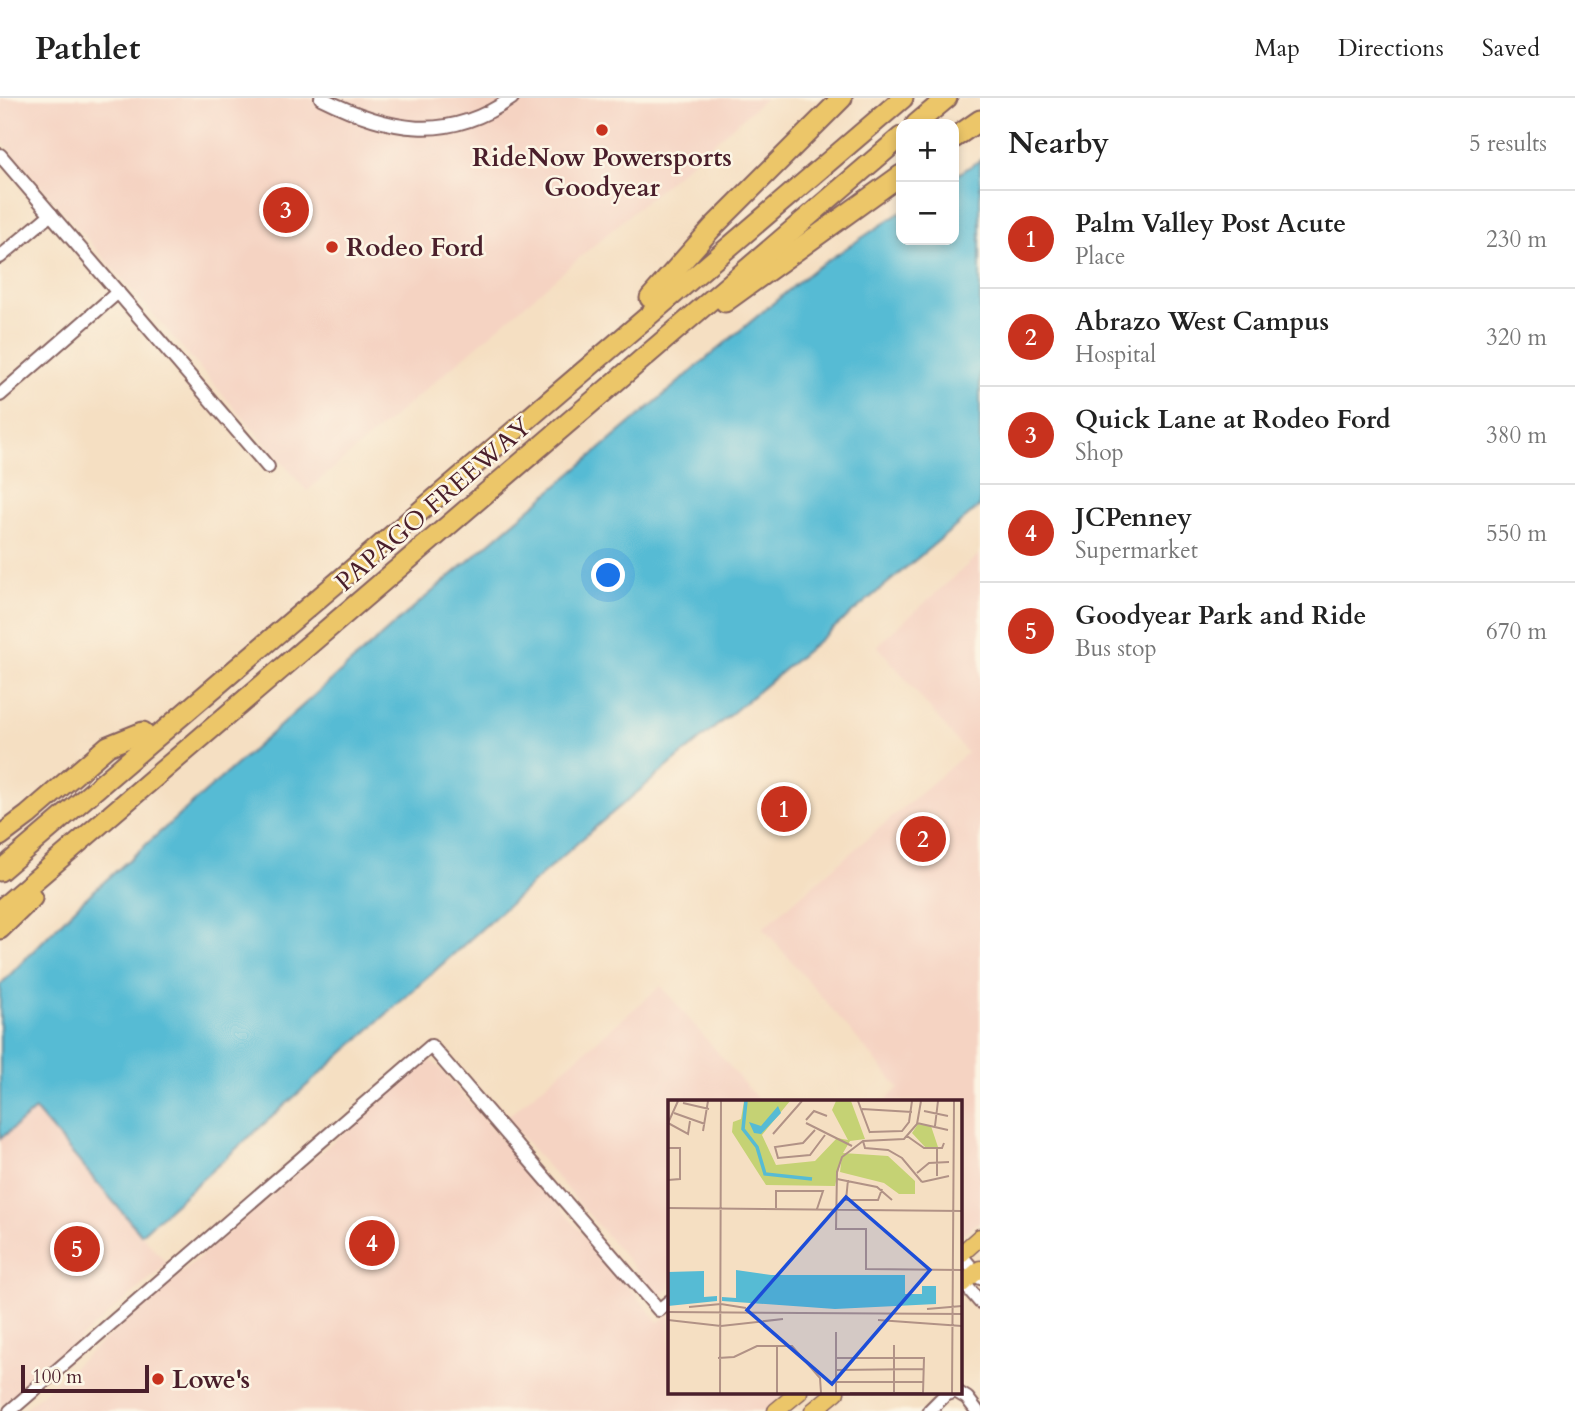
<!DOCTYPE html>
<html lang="en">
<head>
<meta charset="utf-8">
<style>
  :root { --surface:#fff; --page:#f2f2f2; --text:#222; --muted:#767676; --line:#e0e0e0; --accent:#c8321e }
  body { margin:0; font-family:Cardo,serif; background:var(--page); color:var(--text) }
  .controls { position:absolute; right:21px; top:21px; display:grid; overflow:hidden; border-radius:14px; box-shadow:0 4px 10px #0003 }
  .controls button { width:63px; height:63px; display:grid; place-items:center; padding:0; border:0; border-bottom:2px solid var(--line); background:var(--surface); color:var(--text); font:35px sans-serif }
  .scale { position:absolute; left:21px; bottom:18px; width:128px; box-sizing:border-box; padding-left:7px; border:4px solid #4a1f2b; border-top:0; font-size:19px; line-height:24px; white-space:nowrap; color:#4a1f2b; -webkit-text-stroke:5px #fcf5e5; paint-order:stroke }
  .you { position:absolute; left:609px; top:478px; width:24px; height:24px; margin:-18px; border:5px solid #fff; border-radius:50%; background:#1a73e8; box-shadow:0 0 0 10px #1a73e833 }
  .badge { display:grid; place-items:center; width:46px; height:46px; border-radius:50%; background:var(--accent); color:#fff; font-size:23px; font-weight:700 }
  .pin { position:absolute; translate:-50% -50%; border:4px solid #fff; box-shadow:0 2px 7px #0006 }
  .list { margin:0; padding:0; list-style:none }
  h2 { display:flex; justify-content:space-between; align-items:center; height:91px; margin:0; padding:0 28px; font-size:30px }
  h2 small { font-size:23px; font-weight:400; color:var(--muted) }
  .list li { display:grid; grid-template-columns:46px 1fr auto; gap:21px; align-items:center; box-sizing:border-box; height:98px; padding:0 28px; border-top:2px solid var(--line) }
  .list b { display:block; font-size:26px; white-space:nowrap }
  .list p { margin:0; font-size:23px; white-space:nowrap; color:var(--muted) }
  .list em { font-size:23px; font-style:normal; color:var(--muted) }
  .map { position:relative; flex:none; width:980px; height:1313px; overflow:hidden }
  header { display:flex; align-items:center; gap:42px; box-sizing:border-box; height:98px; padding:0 35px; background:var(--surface); border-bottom:2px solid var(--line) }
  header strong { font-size:33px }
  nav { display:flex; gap:38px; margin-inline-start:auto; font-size:24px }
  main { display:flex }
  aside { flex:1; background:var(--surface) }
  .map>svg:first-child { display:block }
  .built { fill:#f5d3c2 }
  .water { fill:#56bbd4; stroke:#506d80; stroke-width:2 }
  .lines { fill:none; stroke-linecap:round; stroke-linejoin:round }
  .minor-casing { stroke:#866260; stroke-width:16 }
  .major-casing { stroke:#866260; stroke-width:19 }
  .highway-casing { stroke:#866260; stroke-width:23 }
  .minor { stroke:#fff; stroke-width:12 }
  .major { stroke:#ecc669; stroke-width:16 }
  .highway { stroke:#ecc669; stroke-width:19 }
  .poi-dot { fill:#c8321e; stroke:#fcf5e5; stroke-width:2.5 }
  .labels { text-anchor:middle; stroke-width:5; stroke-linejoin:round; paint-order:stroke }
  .poi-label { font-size:26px; font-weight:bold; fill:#4a1f2b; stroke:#fcf5e5; text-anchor:start }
  .street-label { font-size:26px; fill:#4a1f2b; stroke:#fcf5e5 }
  .inset-river { fill:none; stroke:#56bbd4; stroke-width:3.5 }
  .inset-road { fill:none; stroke:#b19286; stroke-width:2 }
  .view { fill:#1d4ed8; fill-opacity:0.15; stroke:#1d4ed8; stroke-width:3.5 }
  .inset-edge { fill:none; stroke:#4a1f2b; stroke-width:3.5 }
</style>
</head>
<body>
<header>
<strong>Pathlet</strong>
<nav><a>Map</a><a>Directions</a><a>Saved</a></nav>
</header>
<main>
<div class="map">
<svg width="980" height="1313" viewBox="0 0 980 1313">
  <rect width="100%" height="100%" fill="#fcf5e5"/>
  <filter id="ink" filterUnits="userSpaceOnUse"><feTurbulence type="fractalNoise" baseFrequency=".0143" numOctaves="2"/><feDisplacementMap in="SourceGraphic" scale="14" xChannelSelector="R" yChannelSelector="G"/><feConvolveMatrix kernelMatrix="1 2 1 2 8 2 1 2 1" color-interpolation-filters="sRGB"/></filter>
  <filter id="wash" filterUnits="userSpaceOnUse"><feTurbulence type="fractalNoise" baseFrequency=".00686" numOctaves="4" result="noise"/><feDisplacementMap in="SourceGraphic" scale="28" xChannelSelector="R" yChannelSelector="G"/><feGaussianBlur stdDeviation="1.57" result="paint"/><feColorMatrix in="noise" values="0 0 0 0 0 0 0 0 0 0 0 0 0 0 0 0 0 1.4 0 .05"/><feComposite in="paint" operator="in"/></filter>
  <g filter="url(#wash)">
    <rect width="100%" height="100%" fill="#f5dfc2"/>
    <!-- built -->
    <g class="built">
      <polygon points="0,0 766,0 307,393 0,41"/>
      <polygon points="980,456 980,1123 961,1137 961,1003 885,1003 899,990 763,830 967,655 877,547"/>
      <polygon points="661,888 759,1003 670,1003 670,1190 663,1196 656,1195 506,1020"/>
      <polygon points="430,963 436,966 659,1224 670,1215 670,1294 787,1294 765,1313 22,1313 423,966"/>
      <polygon points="34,1012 167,1166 0,1309 0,1041"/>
    </g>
    <!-- water -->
    <polygon class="water" points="980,62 980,408 592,732 141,1136 35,1012 0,1041 0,887 79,806 406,516 713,255 813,172 901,114 901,142 954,142 954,79"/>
  </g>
  <g filter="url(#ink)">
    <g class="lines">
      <!-- minor casing -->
      <g class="minor-casing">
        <g id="minor">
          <path d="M 321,0 C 388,33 446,46 512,0"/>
          <polyline points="0,57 268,369"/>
          <polyline points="0,159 51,116"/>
          <polyline points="0,297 118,194"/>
          <polyline points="961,1157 980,1180"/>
          <polyline points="961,1182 980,1204"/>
          <polyline points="957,1294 967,1300 977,1313"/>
          <polyline points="10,1313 431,948 659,1212 670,1203"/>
          <polyline points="929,1313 945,1297 953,1294"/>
        </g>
      </g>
      <!-- major casing -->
      <g class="major-casing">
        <g id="major">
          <polyline points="961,1156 980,1139"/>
          <polyline points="961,1187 980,1171"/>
          <polyline points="776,1313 799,1294"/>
          <polyline points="813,1313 836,1294"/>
        </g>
      </g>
      <!-- highway casing -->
      <g class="highway-casing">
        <g id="highway">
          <polyline points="916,26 947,0"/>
          <polyline points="954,40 980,22"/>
          <polyline points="650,200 712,130 842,0"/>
          <polyline points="725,204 901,77"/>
          <polyline points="0,738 28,717 108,648 143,634"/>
          <polyline points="0,773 903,0"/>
          <polyline points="0,812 901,39"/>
          <polyline points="0,831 32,800"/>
        </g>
      </g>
      <!-- minor -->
      <use href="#minor" class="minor"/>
      <!-- major -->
      <use href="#major" class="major"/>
      <!-- highway -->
      <use href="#highway" class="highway"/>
    </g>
  </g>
  <!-- markers -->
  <g class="poi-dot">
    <circle cx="602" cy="32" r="7"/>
    <circle cx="332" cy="149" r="7"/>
    <circle cx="158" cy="1281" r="7"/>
  </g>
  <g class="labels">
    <!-- poi labels -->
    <g class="poi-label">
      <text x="602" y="68" text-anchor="middle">RideNow Powersports<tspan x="602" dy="30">Goodyear</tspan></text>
      <text x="346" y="158">Rodeo Ford</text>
      <text x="172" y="1290">Lowe's</text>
    </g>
    <!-- street labels -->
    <g class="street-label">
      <text transform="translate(433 406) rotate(-41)" y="9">PAPAGO FREEWAY</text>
    </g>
  </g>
  <!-- overview -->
  <g transform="translate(668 1002)">
    <rect width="294" height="294" fill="#f5dfc2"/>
    <path d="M 76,1 L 122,1 L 94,35 L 108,65 L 147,61 L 169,38 L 180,40 L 164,10 L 168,1 L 183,1 L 197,39 L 182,41 L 175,53 L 220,56 L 247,81 L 247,94 L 231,94 L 216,83 L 172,72 L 174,55 L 167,86 L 98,85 L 64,32 L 65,22 L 73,19 ZM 250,24 L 263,26 L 270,47 L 257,47 L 244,33 Z" fill="#c5d274"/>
    <path d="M 110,6 L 113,13 L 93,34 L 86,33 L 81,22 L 93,26 ZM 68,170 L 103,175 L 237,175 L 237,194 L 254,194 L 254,186 L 268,186 L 268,204 L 167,209 L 54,201 L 54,197 L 68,198 ZM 36,171 L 36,197 L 49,196 L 49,201 L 0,206 L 0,172 Z" fill="#56bbd4"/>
    <path class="inset-river" d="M 78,1 L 75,29 L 89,47 L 97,74 L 144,79"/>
    <path class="inset-road" d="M 10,1 L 0,23 L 20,34 L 22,21M 190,1 L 202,33M 253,1 L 249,24 L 236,39 L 195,41 L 174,57 L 169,72 L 168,129 L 198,129 L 198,169 L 294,170M 15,3 L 41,9M 194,9 L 244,12M 256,11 L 280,16M 6,13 L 37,24M 138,20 L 146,11 L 159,16M 138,23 L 184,46M 249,23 L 280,30M 267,26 L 270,1M 147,30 L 135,43 L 107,47 L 110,58 L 142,55 L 157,35M 35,31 L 40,1M 202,32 L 234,31 L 241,22 L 244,1M 105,34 L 134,1M 239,36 L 256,48 L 274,48 L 276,43M 195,41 L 197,48 L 220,50 L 234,58 L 254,82M 0,48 L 12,48 L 12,79 L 0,80M 269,48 L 269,76M 249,73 L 261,63 L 281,62M 169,79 L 209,87 L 224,100M 180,80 L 178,100 L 210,100 L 214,89M 254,82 L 281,76M 0,108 L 294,111M 108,108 L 108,91 L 155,91 L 149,109M 21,207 L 53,204 L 78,208M 259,209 L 294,206M 0,212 L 294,214M 0,220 L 53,226 L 115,219M 210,220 L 294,226M 226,245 L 226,293M 50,258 L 66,257 L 89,246 L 124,246 L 152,278 L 153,293M 168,258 L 256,258 L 255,293M 168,270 L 255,269M 168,282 L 255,282M 52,293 L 53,1M 109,293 L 109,245M 168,293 L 168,232M 182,293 L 255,293M 284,293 L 286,1"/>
    <path class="view" d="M 178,97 L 262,170 L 164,284 L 79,210 Z"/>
    <rect width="294" height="294" class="inset-edge"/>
  </g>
</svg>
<div class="controls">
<button>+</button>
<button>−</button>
</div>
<div class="scale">100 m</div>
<div class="you"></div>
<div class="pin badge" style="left:784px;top:711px">1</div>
<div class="pin badge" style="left:923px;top:741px">2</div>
<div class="pin badge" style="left:286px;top:112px">3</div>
<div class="pin badge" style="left:372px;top:1145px">4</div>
<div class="pin badge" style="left:77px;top:1151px">5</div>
</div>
<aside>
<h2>Nearby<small>5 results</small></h2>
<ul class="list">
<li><span class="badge">1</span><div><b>Palm Valley Post Acute</b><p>Place</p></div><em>230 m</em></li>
<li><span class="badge">2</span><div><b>Abrazo West Campus</b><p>Hospital</p></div><em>320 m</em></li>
<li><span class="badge">3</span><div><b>Quick Lane at Rodeo Ford</b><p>Shop</p></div><em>380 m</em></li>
<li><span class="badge">4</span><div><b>JCPenney</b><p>Supermarket</p></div><em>550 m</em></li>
<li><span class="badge">5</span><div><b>Goodyear Park and Ride</b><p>Bus stop</p></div><em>670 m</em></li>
</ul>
</aside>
</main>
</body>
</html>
